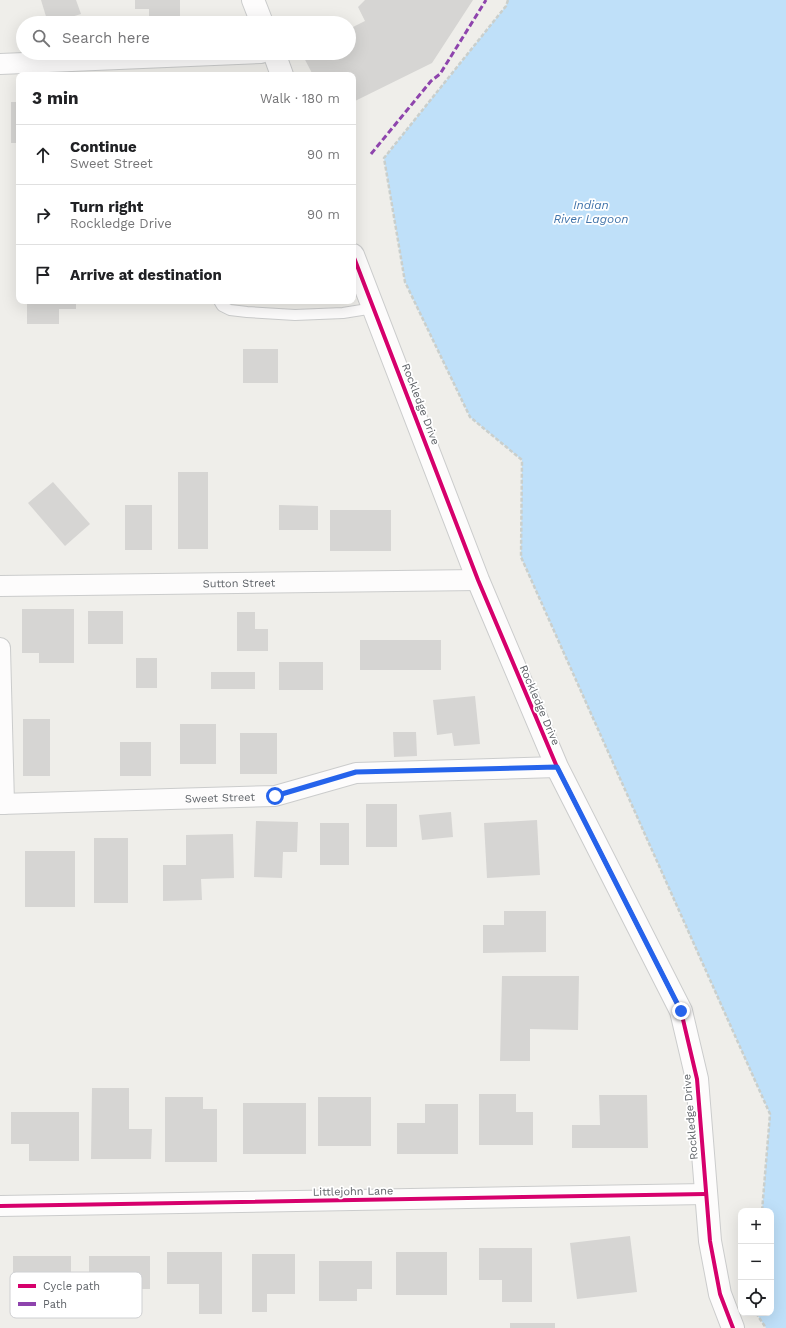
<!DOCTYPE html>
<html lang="en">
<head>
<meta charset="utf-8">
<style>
  :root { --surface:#fff; --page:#f2f2f2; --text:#202124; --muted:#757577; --line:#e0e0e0 }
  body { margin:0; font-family:"Work Sans",sans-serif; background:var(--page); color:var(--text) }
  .controls { position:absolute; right:12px; bottom:12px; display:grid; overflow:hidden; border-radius:8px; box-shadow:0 4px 16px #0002 }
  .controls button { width:36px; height:36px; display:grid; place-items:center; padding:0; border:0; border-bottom:1px solid var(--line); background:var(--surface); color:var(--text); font:20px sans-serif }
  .stop { position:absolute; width:12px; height:12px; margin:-9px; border:3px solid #2563eb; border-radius:50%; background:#fff }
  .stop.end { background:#2563eb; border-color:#fff; box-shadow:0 1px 4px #0008 }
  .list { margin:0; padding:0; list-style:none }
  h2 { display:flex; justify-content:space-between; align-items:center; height:52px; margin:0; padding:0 16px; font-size:17px }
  h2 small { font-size:13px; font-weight:400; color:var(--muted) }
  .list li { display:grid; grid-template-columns:26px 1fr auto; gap:12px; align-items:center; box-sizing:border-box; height:60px; padding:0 16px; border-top:1px solid var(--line) }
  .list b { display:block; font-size:15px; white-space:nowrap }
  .list p { margin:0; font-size:13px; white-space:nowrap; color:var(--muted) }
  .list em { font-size:13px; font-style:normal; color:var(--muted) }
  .icon { flex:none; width:22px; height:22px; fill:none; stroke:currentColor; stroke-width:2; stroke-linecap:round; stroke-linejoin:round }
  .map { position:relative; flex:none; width:786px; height:1328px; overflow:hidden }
  .search { position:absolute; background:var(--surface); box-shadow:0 4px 16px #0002; left:16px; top:16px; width:340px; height:44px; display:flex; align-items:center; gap:10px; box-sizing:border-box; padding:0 14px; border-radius:22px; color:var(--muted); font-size:15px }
  .panel { position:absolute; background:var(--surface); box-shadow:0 4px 16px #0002; left:16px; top:72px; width:340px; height:232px; border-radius:8px }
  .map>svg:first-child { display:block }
  .water { fill:#bfe0f9 }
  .building { fill:#d6d5d3 }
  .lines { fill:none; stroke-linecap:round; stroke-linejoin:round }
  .service-casing { stroke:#cbcccc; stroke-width:12 }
  .minor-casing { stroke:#cbcccc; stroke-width:22 }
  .tertiary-casing { stroke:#cbcccc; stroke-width:24 }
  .path { stroke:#cacfcc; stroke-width:2.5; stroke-dasharray:4 2; stroke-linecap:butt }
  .service { stroke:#fdfcfc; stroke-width:10 }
  .minor { stroke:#fdfcfc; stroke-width:20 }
  .tertiary { stroke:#fdfcfc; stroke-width:22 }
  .quiet { stroke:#8e44ad; stroke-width:3; stroke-dasharray:6 3; stroke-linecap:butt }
  .cycleway-casing { stroke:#fff; stroke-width:6 }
  .cycleway { stroke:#d6006c; stroke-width:4 }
  .route { stroke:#2563eb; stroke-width:5 }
  .labels { text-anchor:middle; stroke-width:3.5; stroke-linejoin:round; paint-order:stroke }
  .street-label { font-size:11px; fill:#5f6368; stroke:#fff }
  .water-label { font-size:12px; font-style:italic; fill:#4174aa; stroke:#fff }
  .key { fill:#fff; stroke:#cfd0d2; stroke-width:1 }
  .key-label { font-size:11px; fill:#5f6368 }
</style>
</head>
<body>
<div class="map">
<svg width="786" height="1328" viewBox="0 0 786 1328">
  <rect width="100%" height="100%" fill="#efeeea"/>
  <!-- water -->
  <polygon class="water" points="508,0 786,0 786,1328 766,1328 756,1313 771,1313 771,1211 762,1211 770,1114 521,557 522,460 470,417 405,282 384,158 506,6"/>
  <!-- building -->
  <g class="building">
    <polygon points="41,0 76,0 81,14 52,23 48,23"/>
    <polygon points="135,0 180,0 180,23 149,23 149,9 135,9"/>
    <polygon points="365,0 473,0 432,63 353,102 353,75 313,75 302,54 349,53 349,29 365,21 358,7"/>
    <rect x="11" y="102" width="8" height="41"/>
    <polygon points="27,301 76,301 76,309 59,309 59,324 27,324"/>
    <polygon points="231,301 275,301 274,304 231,303"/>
    <rect x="243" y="349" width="35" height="34"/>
    <rect x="178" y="472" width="30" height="77"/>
    <polygon points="53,482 90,524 65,546 28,503"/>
    <rect x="125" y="505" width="27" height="45"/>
    <polygon points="279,505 318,506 318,530 279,530"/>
    <rect x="330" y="510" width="61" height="41"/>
    <polygon points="22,609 74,609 74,663 39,663 39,653 22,653"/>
    <rect x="88" y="611" width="35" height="33"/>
    <polygon points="237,612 255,612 255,629 268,629 268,651 237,651"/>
    <rect x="360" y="640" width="81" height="30"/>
    <rect x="136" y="658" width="21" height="30"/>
    <rect x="279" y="662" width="44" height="28"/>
    <rect x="211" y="672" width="44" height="17"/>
    <polygon points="475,696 480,744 454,746 452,733 437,735 433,700"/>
    <rect x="23" y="719" width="27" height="57"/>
    <rect x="180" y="724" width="36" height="40"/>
    <polygon points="393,732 416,732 417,756 394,757"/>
    <rect x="240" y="733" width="37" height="41"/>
    <rect x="120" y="742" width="31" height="34"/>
    <rect x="366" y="804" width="31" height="43"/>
    <polygon points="451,812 453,837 422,840 419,815"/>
    <polygon points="537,820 540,875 487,878 484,823"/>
    <polygon points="256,821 298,822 297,852 283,852 282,878 254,877"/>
    <rect x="320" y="823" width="29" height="42"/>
    <polygon points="233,834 234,878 201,879 202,900 163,901 163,865 186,865 186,835"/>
    <rect x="94" y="838" width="34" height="65"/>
    <rect x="25" y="851" width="50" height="56"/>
    <polygon points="504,911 546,911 546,952 483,953 483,925 504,925"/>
    <polygon points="502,976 579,976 578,1030 530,1029 530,1061 500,1061"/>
    <polygon points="92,1088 129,1088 129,1129 152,1129 151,1159 91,1159"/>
    <polygon points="479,1094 516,1094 516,1112 533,1112 533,1145 479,1145"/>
    <polygon points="599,1095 647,1095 648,1148 572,1148 572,1125 600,1125"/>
    <polygon points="165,1097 203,1097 203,1109 217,1109 217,1162 165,1162"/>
    <rect x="318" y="1097" width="53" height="49"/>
    <rect x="243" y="1103" width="63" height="51"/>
    <polygon points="425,1104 458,1104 458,1154 397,1154 397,1123 425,1123"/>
    <polygon points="11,1112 79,1112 79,1161 29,1161 29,1144 11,1144"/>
    <polygon points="630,1236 637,1292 577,1299 570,1243"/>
    <polygon points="479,1248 532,1248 532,1302 502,1302 502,1280 479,1280"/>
    <polygon points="167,1252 222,1252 222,1314 199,1314 199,1284 167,1284"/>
    <rect x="396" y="1252" width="51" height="43"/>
    <polygon points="252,1254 295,1254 295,1294 267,1294 267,1312 252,1312"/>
    <polygon points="13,1256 71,1256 71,1298 29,1298 29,1285 13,1285"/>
    <rect x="89" y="1256" width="61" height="33"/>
    <polygon points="319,1261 372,1261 372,1289 357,1289 357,1301 319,1301"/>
    <rect x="510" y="1323" width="45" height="5"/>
  </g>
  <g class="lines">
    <!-- service casing -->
    <g class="service-casing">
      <polyline id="service" points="219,301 222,306 230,310 247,312 295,315 343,313 374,308"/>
    </g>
    <!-- minor casing -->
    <g class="minor-casing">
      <g id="minor">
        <polyline points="0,64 261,53"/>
        <path id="s1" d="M 0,586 L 478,580"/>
        <polyline points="0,648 4,804"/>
        <path id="s2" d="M 0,804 L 275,796 L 356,773 L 557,767"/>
        <polyline points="0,1206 706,1194"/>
      </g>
    </g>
    <!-- tertiary casing -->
    <g class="tertiary-casing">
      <g id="tertiary">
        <polyline points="253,0 262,23"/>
        <polyline points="274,53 282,75"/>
        <polyline points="353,255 478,580 557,767 681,1011 697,1079 710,1241 720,1294 733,1328"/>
      </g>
    </g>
    <!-- path -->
    <g class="path">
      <polyline points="508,0 506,6 384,158 405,282 470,417 522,460 521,557 770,1114 762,1211"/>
      <polyline points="756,1313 766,1328"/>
    </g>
    <!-- service -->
    <use href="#service" class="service"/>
    <!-- minor -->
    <use href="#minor" class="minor"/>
    <!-- tertiary -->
    <use href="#tertiary" class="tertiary"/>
    <!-- quiet -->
    <polyline class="quiet" points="371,154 431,81 440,74 486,0"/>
    <!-- cycleway casing -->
    <g class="cycleway-casing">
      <g id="cycleway">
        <polyline points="353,255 478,580 557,767 681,1011 697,1079 710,1241 720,1294 733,1328"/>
        <polyline points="0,1206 706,1194"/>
      </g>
    </g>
    <!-- cycleway -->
    <use href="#cycleway" class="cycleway"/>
  </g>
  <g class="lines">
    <!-- route -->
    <polyline class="route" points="275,796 356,772 557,767 681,1011"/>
  </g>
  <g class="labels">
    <!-- street labels -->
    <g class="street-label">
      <text transform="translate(421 404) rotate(69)" y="4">Rockledge Drive</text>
      <text dy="4" stroke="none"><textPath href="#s1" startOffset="239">Sutton Street</textPath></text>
      <text transform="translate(540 705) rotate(67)" y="4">Rockledge Drive</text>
      <text dy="4" stroke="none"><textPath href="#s2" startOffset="220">Sweet Street</textPath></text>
      <text transform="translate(690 1117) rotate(-95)" y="4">Rockledge Drive</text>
      <text transform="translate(353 1191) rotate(-1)" y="4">Littlejohn Lane</text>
    </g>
    <!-- water labels -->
    <g class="water-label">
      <text x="591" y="209">Indian<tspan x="591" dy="14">River Lagoon</tspan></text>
    </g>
  </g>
  <!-- legend -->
  <rect x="10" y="1272" width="132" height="46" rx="6" class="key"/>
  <rect x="18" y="1284" width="18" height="4" fill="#d6006c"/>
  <rect x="18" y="1302" width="18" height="4" fill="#8e44ad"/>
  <g class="key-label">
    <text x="43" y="1290">Cycle path</text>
    <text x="43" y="1308">Path</text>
  </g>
</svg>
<div class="controls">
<button>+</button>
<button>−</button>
<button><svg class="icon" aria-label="locate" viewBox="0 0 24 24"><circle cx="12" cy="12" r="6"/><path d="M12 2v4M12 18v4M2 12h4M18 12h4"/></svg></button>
</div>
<div class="stop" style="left:275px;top:796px"></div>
<div class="stop end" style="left:681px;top:1011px"></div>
<div class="search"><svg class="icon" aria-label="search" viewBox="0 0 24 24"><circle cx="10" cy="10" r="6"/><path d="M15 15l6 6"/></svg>Search here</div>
<section class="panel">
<h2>3 min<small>Walk · 180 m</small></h2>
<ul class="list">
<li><svg class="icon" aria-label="ahead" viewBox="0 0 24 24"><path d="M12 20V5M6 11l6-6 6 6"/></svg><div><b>Continue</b><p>Sweet Street</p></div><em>90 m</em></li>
<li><svg class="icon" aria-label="right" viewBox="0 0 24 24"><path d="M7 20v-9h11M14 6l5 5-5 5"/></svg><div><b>Turn right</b><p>Rockledge Drive</p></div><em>90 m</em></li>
<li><svg class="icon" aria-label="arrive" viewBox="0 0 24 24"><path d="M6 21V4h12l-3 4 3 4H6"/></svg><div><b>Arrive at destination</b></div></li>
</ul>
</section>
</div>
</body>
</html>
